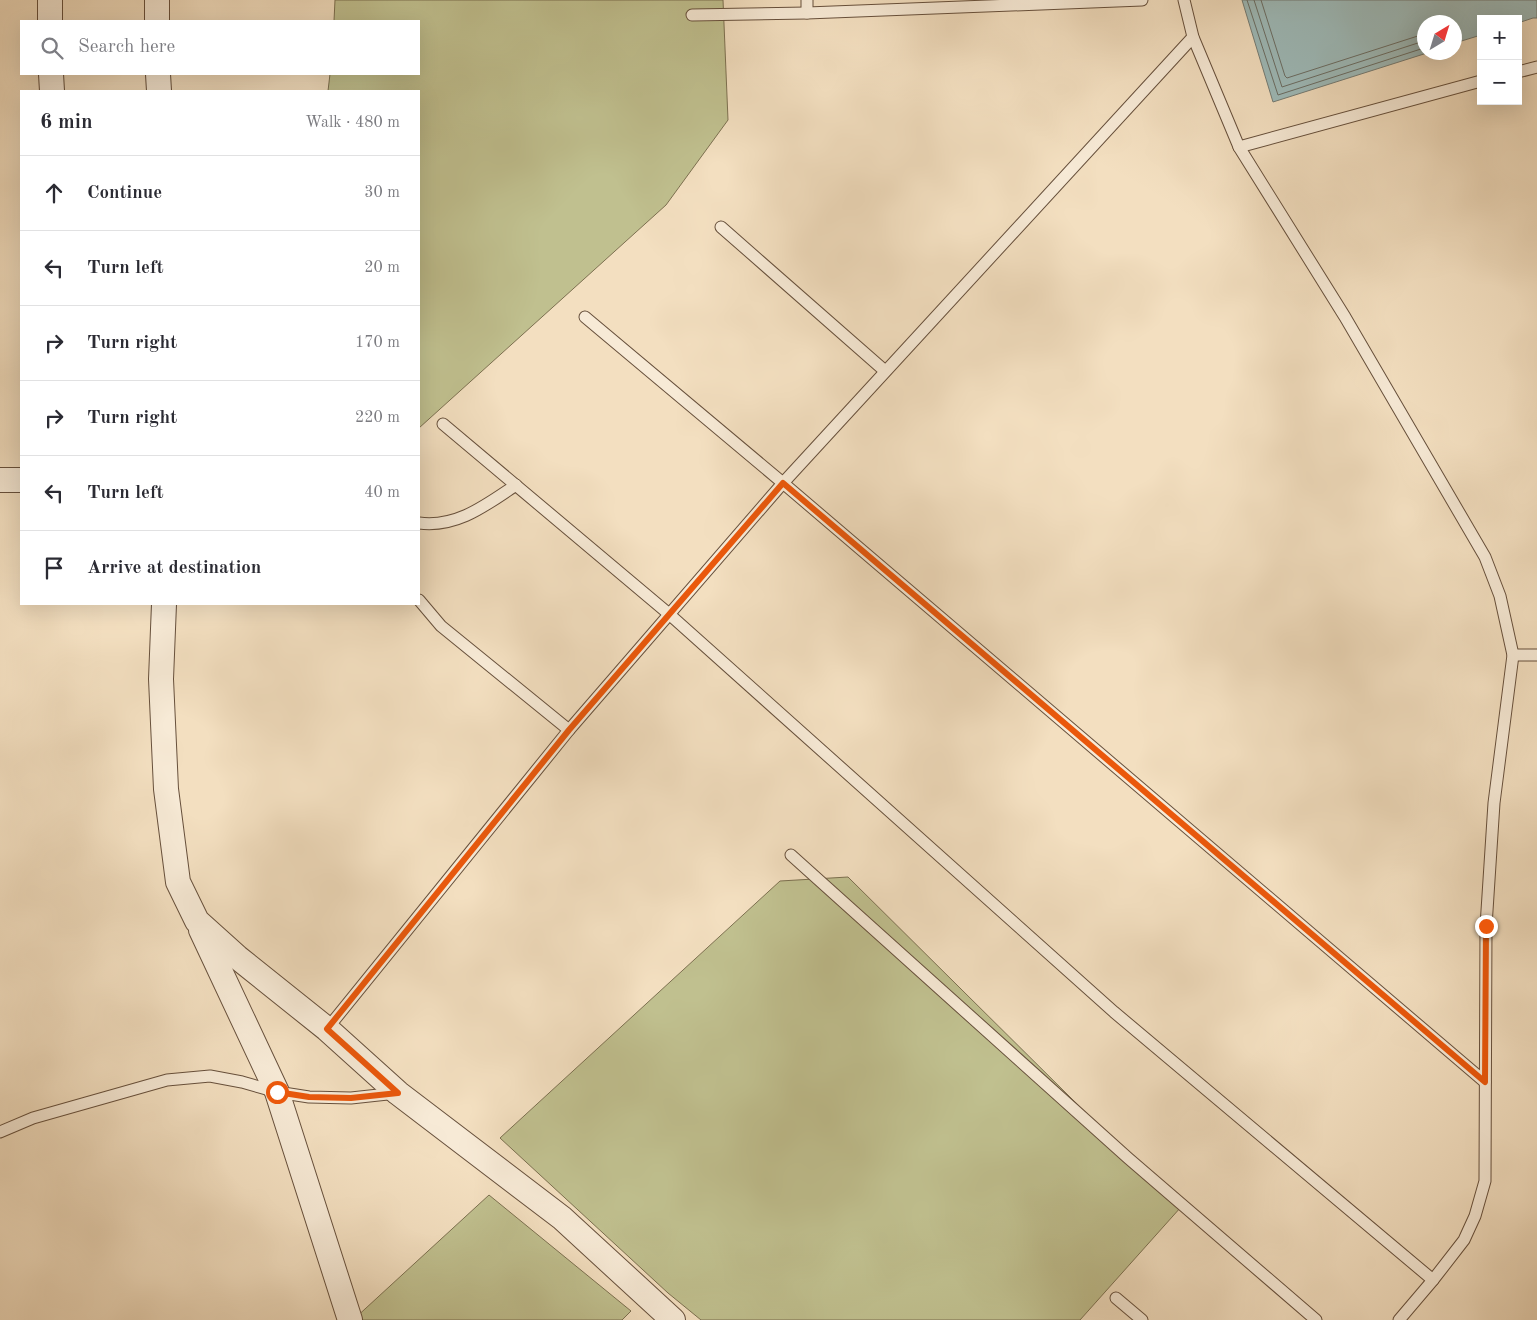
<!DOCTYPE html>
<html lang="en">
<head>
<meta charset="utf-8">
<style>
  :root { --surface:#fff; --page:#f7f7f7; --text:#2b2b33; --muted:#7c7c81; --line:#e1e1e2 }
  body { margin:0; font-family:"Old Standard TT",serif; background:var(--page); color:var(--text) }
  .controls { position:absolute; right:15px; top:15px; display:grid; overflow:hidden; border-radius:0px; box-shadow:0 5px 20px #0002 }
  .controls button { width:45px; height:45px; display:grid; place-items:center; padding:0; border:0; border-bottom:1px solid var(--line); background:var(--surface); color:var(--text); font:25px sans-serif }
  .compass { position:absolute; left:1417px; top:15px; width:45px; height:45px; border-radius:50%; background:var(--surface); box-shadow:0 5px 20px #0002; rotate:38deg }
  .stop { position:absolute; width:15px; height:15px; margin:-11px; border:4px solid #ea580c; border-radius:50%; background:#fff }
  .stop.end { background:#ea580c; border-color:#fff; box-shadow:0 1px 5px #0008 }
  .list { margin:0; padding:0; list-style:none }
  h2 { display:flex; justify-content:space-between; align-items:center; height:65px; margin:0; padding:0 20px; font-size:21px }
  h2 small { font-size:16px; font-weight:400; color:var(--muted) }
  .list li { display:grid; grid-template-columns:32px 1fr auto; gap:15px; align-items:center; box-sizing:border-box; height:75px; padding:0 20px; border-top:1px solid var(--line) }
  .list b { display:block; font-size:19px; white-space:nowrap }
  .list em { font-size:16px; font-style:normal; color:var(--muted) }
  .icon { flex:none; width:28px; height:28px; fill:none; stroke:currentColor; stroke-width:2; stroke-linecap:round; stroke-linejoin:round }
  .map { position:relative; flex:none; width:1537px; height:1320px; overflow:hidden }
  .search { position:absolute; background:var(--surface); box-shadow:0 5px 20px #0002; left:20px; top:20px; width:400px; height:55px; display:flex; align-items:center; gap:12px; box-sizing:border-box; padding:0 18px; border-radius:0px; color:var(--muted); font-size:19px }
  .panel { position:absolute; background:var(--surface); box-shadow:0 5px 20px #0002; left:20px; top:90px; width:400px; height:515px; border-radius:0px }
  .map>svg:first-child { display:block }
  .green { fill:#c0c08f; stroke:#7c7050 }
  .water { fill:#9ebbba; stroke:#757d76 }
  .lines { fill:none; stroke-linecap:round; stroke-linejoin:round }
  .shore { stroke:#6b6e65; stroke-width:1 }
  .service-casing { stroke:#67503c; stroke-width:13 }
  .minor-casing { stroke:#67503c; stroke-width:26 }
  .service { stroke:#f7ead6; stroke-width:11 }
  .minor { stroke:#f7ead6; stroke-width:24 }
  .route { stroke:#ea580c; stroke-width:6 }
</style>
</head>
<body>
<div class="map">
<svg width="1537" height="1320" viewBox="0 0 1537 1320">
  <rect width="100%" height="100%" fill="#f3dfc0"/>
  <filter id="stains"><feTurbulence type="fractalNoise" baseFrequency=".004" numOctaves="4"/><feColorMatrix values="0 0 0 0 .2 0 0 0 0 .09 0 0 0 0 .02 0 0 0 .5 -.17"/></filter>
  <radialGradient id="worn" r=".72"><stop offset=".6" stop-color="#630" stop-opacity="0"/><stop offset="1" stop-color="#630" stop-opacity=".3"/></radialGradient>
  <!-- green -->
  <g class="green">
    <polygon points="335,0 723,0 728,120 666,205 419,428 419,91 328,91 330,74 419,74 419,21 334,21"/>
    <polygon points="848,877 1181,1207 1080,1320 701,1320 668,1293 500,1138 780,881"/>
    <polygon points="489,1195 631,1311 622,1320 353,1320"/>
  </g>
  <!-- water -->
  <polygon class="water" points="1242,0 1537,0 1537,18 1533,18 1518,23 1518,19 1481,19 1481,35 1455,43 1454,22 1424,22 1424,52 1427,53 1273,102"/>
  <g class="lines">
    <!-- shore -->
    <g class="shore">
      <polyline points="1247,0 1278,95 1424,48"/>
      <polyline points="1254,0 1282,87 1424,41"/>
      <polyline points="1261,0 1285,76 1287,78 1424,34"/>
    </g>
    <!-- service casing -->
    <g class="service-casing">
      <g id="service">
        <polyline points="1184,0 1193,37 1239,147 1345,317 1485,557 1500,596 1513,655 1494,803 1486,926 1485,1181 1475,1216 1464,1240 1433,1280 1399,1320"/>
        <polyline points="807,13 807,0"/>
        <polyline points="692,15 807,13 1142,0"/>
        <polyline points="1518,72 1537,67"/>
        <polyline points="1239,147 1481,81"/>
        <polyline points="721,227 885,371"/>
        <polyline points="585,317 783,483 1485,1082"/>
        <polyline points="443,424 669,614 1114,1012 1433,1280"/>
        <path d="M 419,523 C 457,528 486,505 516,485"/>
        <polyline points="419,600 441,626 569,730"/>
        <polyline points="1513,655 1537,655"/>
        <polyline points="791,855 1128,1158 1316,1320"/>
        <polyline points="327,1029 569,730 783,483 1193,37"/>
        <polyline points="0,1132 33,1118 167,1080 210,1076 242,1082 277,1092 309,1097 351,1098 397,1093"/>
        <polyline points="1116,1298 1142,1320"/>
      </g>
    </g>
    <!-- minor casing -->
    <g class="minor-casing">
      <g id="minor">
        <polyline points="50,0 50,21"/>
        <polyline points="157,0 157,21"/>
        <polyline points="51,74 52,91"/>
        <polyline points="158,74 159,91"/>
        <polyline points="0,480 21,480"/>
        <polyline points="164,604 161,679 166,789 178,882 197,921 237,957 327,1029 398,1093 562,1218 673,1320"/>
        <polyline points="201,930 277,1092 350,1320"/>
      </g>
    </g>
    <!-- service -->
    <use href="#service" class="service"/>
    <!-- minor -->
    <use href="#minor" class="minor"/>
  </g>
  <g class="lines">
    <!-- route -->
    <polyline class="route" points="277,1092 309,1097 351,1098 398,1093 327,1029 569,730 783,483 1485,1082 1486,926"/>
  </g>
  <rect width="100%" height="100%" filter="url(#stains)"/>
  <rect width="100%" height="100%" fill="url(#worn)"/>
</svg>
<div class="controls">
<button>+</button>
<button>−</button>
</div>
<svg class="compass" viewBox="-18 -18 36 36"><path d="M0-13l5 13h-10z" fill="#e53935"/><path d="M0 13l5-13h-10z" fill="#7c7c81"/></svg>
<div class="stop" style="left:277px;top:1092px"></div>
<div class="stop end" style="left:1486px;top:926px"></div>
<div class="search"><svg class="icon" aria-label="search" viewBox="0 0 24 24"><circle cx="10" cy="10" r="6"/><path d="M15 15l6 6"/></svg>Search here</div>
<section class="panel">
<h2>6 min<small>Walk · 480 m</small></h2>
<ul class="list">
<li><svg class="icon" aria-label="ahead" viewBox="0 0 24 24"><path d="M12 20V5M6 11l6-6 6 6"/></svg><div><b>Continue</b></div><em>30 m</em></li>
<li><svg class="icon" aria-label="left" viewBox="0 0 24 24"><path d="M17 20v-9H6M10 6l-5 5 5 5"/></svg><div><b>Turn left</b></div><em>20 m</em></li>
<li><svg class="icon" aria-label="right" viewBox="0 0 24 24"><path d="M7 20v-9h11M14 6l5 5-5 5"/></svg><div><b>Turn right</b></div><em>170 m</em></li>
<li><svg class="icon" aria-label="right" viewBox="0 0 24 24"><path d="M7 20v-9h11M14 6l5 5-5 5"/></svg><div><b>Turn right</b></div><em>220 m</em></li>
<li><svg class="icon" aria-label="left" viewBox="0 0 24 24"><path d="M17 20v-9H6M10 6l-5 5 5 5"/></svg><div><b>Turn left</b></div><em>40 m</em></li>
<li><svg class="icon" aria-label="arrive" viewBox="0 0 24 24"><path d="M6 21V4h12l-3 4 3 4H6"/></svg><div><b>Arrive at destination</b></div></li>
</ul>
</section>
</div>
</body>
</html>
